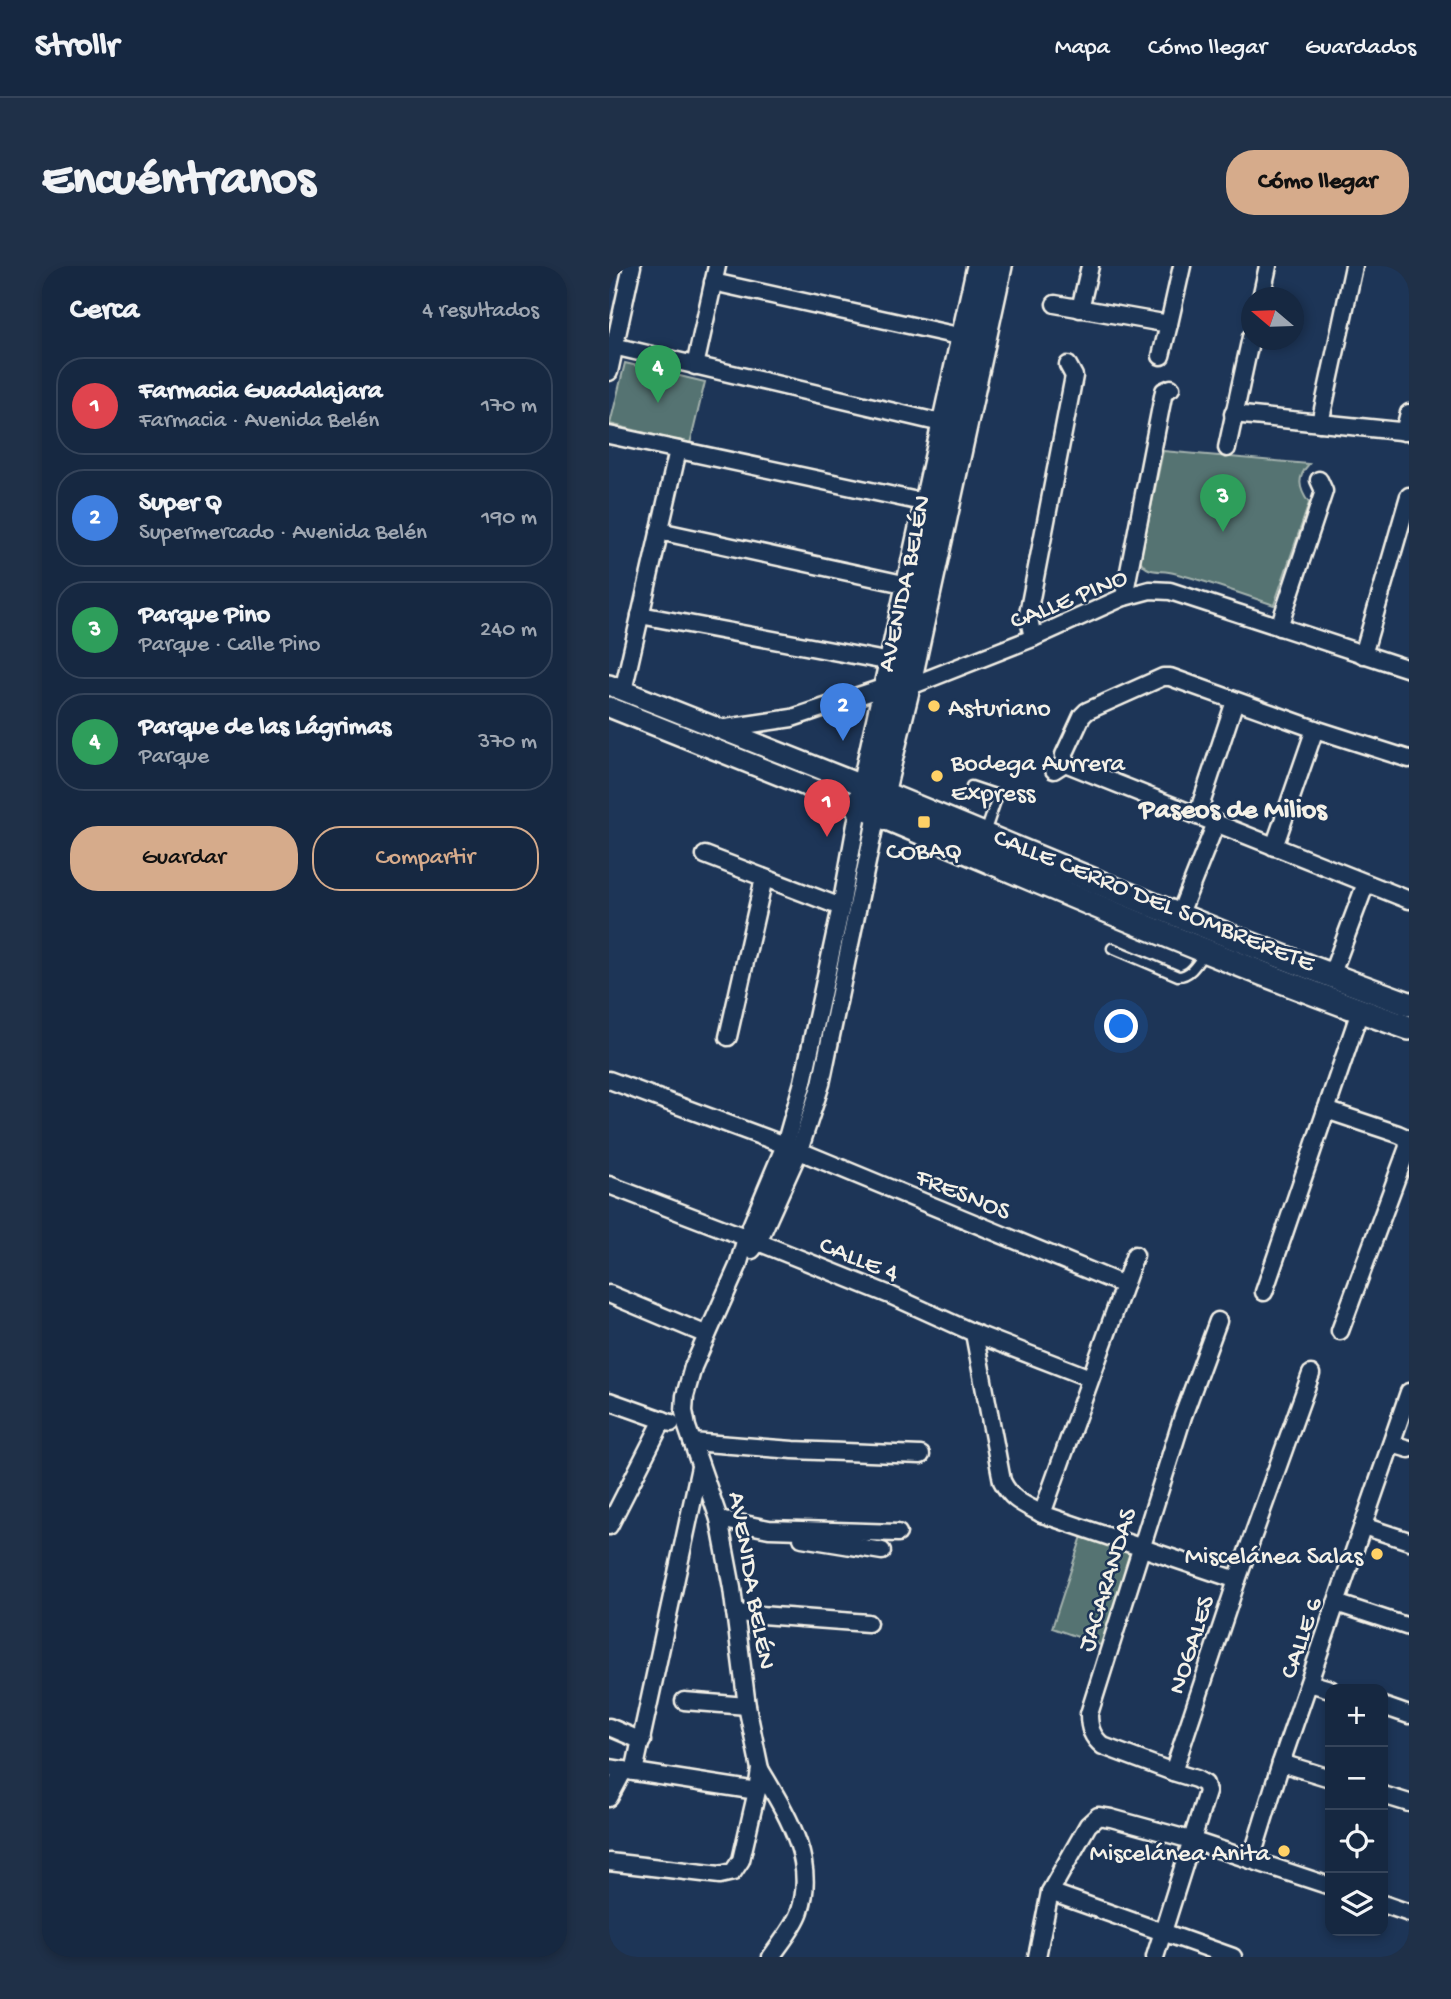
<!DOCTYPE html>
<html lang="es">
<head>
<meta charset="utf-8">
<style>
  :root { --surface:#162841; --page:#1f3048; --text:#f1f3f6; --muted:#9ea6b1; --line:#35445a; --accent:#d6ab8b }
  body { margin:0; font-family:"Gochi Hand",sans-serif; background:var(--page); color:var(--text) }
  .controls { position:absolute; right:21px; bottom:21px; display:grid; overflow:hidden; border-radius:14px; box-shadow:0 4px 10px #0003 }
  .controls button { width:63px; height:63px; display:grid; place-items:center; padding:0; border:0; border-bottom:2px solid var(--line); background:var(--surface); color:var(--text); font:35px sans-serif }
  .compass { position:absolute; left:632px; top:21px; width:63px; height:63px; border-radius:50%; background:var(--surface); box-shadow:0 4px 10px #0003; rotate:289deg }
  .you { position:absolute; left:513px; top:761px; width:24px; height:24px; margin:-18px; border:5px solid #fff; border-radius:50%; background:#1a73e8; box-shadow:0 0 0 10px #1a73e833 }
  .badge { display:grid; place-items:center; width:46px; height:46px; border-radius:50%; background:var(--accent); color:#fff; font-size:23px; font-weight:700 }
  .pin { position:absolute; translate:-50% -58px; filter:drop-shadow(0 2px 4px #0008) }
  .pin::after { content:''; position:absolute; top:37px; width:24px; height:21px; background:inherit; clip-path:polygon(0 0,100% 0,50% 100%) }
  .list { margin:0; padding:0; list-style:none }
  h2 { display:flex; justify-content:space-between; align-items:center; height:91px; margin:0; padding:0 28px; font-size:30px }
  h2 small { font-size:23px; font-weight:400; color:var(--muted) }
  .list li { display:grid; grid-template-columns:46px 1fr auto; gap:21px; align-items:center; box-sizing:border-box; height:98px; margin:0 14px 14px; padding:0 14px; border:2px solid var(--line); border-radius:28px }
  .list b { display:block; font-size:26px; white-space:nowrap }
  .list p { margin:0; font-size:23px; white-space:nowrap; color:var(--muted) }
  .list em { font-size:23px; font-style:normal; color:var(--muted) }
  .actions { display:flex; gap:14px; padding:21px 28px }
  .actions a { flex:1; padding:16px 0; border:2px solid var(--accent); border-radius:28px; text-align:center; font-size:24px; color:var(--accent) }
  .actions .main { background:var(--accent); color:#111 }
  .icon { flex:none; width:38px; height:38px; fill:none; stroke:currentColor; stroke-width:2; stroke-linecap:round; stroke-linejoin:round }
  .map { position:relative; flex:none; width:800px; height:1691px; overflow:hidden; border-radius:28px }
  header { display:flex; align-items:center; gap:42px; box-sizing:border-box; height:98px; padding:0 35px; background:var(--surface); border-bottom:2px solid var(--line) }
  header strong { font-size:33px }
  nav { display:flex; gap:38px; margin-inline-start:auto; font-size:24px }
  .intro { display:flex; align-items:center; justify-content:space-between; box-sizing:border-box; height:168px; padding:0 42px }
  h1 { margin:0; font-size:49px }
  .button { padding:18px 32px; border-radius:28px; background:var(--accent); color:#111; font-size:24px; font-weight:700 }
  main { display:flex; gap:42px; padding:0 42px }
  aside { flex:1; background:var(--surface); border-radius:28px; box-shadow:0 4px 10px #0003 }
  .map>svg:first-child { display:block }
  .green { fill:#547372; stroke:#a4b2ad; stroke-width:2 }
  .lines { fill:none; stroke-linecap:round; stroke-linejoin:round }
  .service-casing { stroke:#f4f1e8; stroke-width:13 }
  .minor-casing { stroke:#f4f1e8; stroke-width:21 }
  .tertiary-casing { stroke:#f4f1e8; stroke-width:24 }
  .secondary-casing { stroke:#f4f1e8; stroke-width:28 }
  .service { stroke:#1d3557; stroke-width:8 }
  .minor { stroke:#1d3557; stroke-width:16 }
  .tertiary { stroke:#1d3557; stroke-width:19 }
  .secondary { stroke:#1d3557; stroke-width:23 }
  .poi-dot { fill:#ffd166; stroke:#1d3557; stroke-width:2.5 }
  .labels { text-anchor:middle; stroke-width:5; stroke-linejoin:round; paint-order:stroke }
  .street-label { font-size:26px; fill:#f4f1e8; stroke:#1d3557 }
  .poi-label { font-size:26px; fill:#f4f1e8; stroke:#1d3557; text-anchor:start }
  .neighbourhood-label { font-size:28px; font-weight:bold; fill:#f4f1e8; stroke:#1d3557 }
</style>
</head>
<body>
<header>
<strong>Strollr</strong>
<nav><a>Mapa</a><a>Cómo llegar</a><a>Guardados</a></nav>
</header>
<div class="intro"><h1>Encuéntranos</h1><a class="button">Cómo llegar</a></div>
<main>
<aside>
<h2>Cerca<small>4 resultados</small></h2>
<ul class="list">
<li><span class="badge" style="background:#e0444e">1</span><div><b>Farmacia Guadalajara</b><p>Farmacia · Avenida Belén</p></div><em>170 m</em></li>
<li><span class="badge" style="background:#3f7fe0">2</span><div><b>Super Q</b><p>Supermercado · Avenida Belén</p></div><em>190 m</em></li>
<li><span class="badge" style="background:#2e9e5b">3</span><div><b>Parque Pino</b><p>Parque · Calle Pino</p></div><em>240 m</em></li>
<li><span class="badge" style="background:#2e9e5b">4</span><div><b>Parque de las Lágrimas</b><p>Parque</p></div><em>370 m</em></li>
</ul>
<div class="actions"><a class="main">Guardar</a><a>Compartir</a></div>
</aside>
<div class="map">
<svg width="800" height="1691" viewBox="0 0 800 1691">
  <rect width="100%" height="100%" fill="#1d3557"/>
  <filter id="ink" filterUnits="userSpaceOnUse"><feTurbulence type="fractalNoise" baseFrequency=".0143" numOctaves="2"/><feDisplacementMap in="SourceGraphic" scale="14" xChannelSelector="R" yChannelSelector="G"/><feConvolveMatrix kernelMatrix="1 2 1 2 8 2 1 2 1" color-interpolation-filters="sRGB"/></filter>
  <g filter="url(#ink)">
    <!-- green -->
    <g class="green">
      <polygon points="16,97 96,116 81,178 1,158"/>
      <path d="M 554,185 L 700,198 C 688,211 689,222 700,237 L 665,339 C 632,328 598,315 565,307 C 552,303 538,309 531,294 Z"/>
      <polygon points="476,1261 531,1280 497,1381 443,1362"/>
    </g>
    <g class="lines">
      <!-- service casing -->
      <g class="service-casing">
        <g id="service">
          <polyline points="362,520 389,529 376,567"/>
          <path d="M 503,682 L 569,710 C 582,710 589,696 596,686"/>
        </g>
      </g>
      <!-- minor casing -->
      <g class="minor-casing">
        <g id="minor">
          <polyline points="104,16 354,71"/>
          <polyline points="652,32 659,0"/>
          <polyline points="446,38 560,58 573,0"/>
          <polyline points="471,43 481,0"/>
          <polyline points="0,79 345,160"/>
          <polyline points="552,90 560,58"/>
          <polyline points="86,100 108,0"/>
          <polyline points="0,106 23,0"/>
          <polyline points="624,148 800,166"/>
          <polyline points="711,157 745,0"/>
          <polyline points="795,166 800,147"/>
          <polyline points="0,169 318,237"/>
          <polyline points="618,182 642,71"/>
          <polyline points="50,265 299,319"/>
          <polyline points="515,331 555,125 562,122"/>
          <polyline points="31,349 282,396"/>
          <polyline points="670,361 715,225 710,214"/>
          <polyline points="424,372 419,348 465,110 459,99"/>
          <polyline points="754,389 800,230"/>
          <polyline points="299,421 424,372 515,331 541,324 561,325 800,403"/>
          <polyline points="14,425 69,184"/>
          <polyline points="110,463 183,452 276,421"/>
          <polyline points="456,497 800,634"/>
          <polyline points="445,504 456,497 455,489 473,450 478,445 554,411 561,411 706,463 800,493"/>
          <polyline points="588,550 626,435"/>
          <polyline points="665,581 706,463"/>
          <polyline points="96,589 232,641"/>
          <polyline points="570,650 607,557"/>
          <polyline points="722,710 757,617"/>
          <polyline points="119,771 155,612"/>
          <polyline points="0,814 176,879 515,1019"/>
          <polyline points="717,844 789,868 798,872 799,881 731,1065"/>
          <polyline points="0,919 149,976 281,1029 365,1067 481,1112"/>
          <polyline points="143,984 149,976 190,885 212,818 268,548"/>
          <polyline points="655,1026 751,745"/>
          <polyline points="0,1028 98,1069"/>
          <path d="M 365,1067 L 393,1215 C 403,1235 415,1238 433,1248 L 628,1314"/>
          <polyline points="0,1135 62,1157"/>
          <polyline points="83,1176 184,1184 312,1189"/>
          <polyline points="783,1178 800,1183"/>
          <polyline points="433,1248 526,989"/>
          <polyline points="110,1253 160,1263 289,1267"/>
          <polyline points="0,1260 54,1154"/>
          <polyline points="754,1260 800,1275"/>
          <polyline points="193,1272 273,1285"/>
          <polyline points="727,1337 800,1361"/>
          <polyline points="126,1347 259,1357"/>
          <polyline points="700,1417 721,1423"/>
          <polyline points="75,1435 138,1440"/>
          <polyline points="774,1440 800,1449"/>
          <polyline points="0,1461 33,1475"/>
          <polyline points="672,1497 721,1512"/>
          <polyline points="0,1502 148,1525"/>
          <path d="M 151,1503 C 176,1546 208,1593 191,1645 C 185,1662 172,1676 162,1691"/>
          <polyline points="25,1506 91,1201"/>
          <polyline points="564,1506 628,1314 702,1108"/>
          <polyline points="774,1529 800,1537"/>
          <polyline points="0,1532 15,1504"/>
          <polyline points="642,1594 672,1497 800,1126"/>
          <polyline points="0,1596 111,1609 124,1606 132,1594 148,1525 151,1503 138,1440 123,1322 110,1253 78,1161 75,1145 76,1130 84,1101 129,1000 137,972 176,879 194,816 232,641 250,542"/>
          <polyline points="441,1626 624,1691"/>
          <polyline points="774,1638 800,1647"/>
          <polyline points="428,1691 441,1626 479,1559 489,1550 502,1552 582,1574 721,1620"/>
          <path d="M 546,1691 L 598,1526 L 596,1518 L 587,1513 L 564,1506 L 494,1480 C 483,1471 480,1462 480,1448 L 574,1150 L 609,1055"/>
        </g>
      </g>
      <!-- tertiary casing -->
      <g class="tertiary-casing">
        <g id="tertiary">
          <polyline points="0,419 255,520"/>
          <polyline points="0,441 262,546"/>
        </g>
      </g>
      <!-- secondary casing -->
      <g class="secondary-casing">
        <g id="secondary">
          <path d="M 391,0 L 299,421 L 268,548 C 444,621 620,699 800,762"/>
          <path d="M 255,520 C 436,593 615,672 800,738"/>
          <polyline points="250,542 370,0"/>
        </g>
      </g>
      <!-- service -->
      <use href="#service" class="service"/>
      <!-- minor -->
      <use href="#minor" class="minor"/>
      <!-- tertiary -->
      <use href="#tertiary" class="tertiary"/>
      <!-- secondary -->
      <use href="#secondary" class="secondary"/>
    </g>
  </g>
  <!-- markers -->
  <g class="poi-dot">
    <circle cx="325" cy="440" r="7"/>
    <circle cx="328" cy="510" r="7"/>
    <rect x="308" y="549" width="14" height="14" rx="3.5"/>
    <circle cx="768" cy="1288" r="7"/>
    <circle cx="675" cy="1585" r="7"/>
  </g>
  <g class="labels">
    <!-- street labels -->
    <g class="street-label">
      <text transform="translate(293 317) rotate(-78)" y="9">AVENIDA BELÉN</text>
      <text transform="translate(459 331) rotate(-22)" y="9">CALLE PINO</text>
      <text transform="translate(546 632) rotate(22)" y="9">CALLE CERRO DEL SOMBRERETE</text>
      <text transform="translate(355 926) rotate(22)" y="9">FRESNOS</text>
      <text transform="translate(251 991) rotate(22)" y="9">CALLE 4</text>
      <text transform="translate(496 1313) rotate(-73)" y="9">JACARANDAS</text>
      <text transform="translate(145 1314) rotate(80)" y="9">AVENIDA BELÉN</text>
      <text transform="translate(690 1371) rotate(-71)" y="9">CALLE 6</text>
      <text transform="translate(580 1378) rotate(-72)" y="9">NOGALES</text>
    </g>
    <!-- poi labels -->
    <g class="poi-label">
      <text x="339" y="449">Asturiano</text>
      <text x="342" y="504">Bodega Aurrera<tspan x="342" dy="30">Express</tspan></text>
      <text x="315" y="592" text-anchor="middle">COBAQ</text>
      <text x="754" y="1297" text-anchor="end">Miscelánea Salas</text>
      <text x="661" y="1594" text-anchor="end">Miscelánea Anita</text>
    </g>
    <!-- neighbourhood labels -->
    <g class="neighbourhood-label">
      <text x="624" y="551">Paseos de Milios</text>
    </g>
  </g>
</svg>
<div class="controls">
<button>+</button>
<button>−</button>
<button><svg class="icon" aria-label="locate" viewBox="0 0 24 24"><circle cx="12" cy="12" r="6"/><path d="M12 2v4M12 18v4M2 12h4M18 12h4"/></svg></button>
<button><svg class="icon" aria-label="layers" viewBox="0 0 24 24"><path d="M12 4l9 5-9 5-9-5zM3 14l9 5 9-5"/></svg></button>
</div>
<svg class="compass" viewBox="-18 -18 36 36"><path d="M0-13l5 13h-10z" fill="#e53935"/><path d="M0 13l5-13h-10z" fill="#9ea6b1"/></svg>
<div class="you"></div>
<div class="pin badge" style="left:218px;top:571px;background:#e0444e">1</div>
<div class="pin badge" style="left:234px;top:475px;background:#3f7fe0">2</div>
<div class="pin badge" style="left:614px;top:266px;background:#2e9e5b">3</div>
<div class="pin badge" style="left:49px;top:137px;background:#2e9e5b">4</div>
</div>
</main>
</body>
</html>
